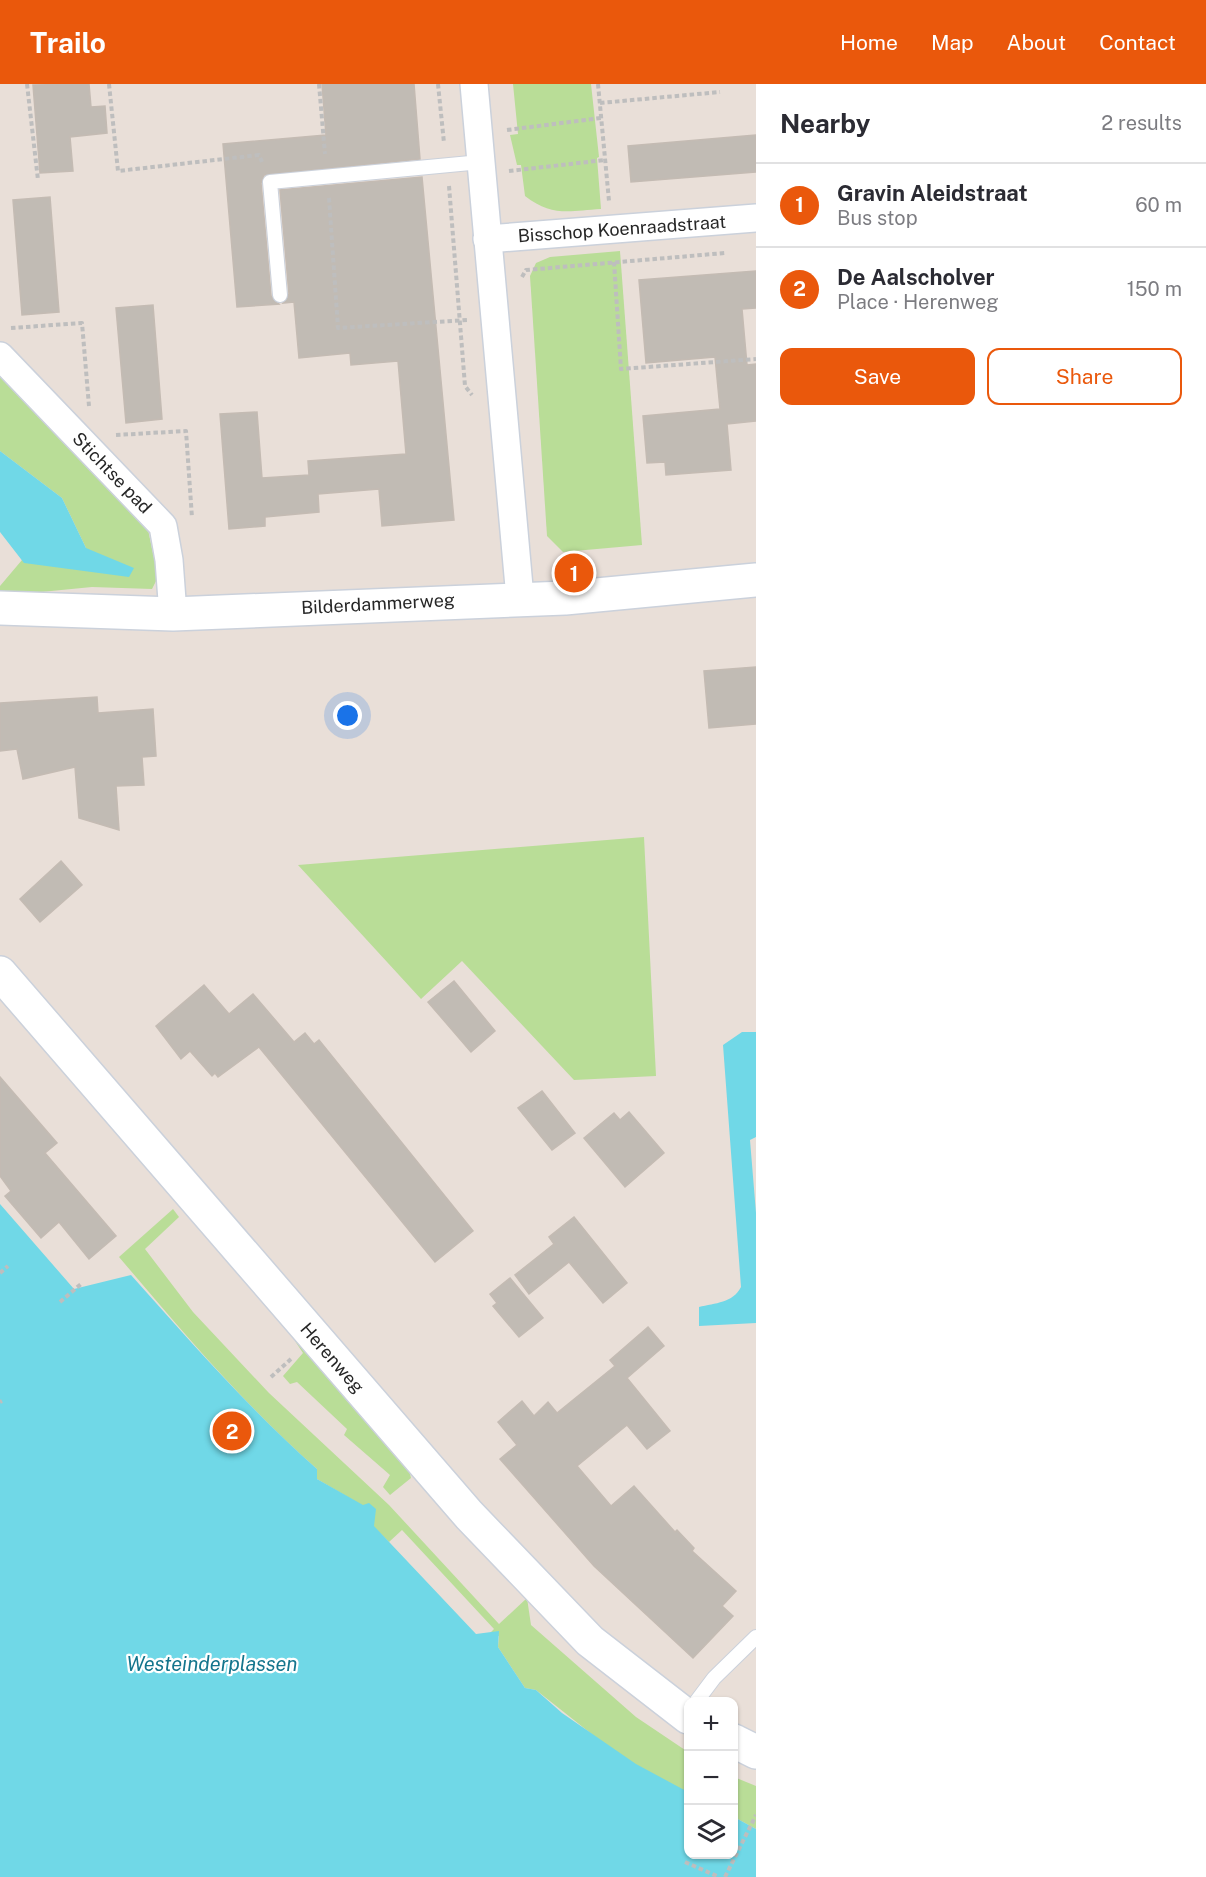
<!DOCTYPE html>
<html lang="en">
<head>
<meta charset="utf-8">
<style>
  :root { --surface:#fff; --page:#f7f7f7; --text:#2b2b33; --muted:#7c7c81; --line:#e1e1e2; --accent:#ea580c }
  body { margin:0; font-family:"Public Sans",sans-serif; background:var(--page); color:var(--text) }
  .controls { position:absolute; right:18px; bottom:18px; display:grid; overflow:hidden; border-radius:12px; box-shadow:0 2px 4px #0004 }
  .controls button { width:54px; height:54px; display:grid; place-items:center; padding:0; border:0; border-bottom:2px solid var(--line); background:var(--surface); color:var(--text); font:30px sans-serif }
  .you { position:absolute; left:348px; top:632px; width:21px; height:21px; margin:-15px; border:4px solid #fff; border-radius:50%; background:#1a73e8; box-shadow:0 0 0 9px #1a73e833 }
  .badge { display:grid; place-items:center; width:39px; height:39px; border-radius:50%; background:var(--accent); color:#fff; font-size:20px; font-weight:700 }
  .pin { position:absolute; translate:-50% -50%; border:3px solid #fff; box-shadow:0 2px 6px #0006 }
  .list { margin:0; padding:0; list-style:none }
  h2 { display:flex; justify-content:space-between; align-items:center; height:78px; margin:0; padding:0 24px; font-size:26px }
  h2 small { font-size:20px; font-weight:400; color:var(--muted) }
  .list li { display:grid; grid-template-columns:39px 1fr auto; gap:18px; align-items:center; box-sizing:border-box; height:84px; padding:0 24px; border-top:2px solid var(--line) }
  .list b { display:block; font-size:22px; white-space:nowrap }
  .list p { margin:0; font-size:20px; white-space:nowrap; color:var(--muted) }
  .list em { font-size:20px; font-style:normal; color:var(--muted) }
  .actions { display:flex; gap:12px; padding:18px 24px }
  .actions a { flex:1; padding:14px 0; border:2px solid var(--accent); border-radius:12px; text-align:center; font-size:21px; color:var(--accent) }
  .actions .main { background:var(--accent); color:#fff }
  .icon { flex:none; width:33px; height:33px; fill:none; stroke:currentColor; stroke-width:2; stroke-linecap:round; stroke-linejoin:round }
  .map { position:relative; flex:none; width:756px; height:1793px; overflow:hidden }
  header { display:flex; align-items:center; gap:36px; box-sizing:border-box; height:84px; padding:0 30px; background:var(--accent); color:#fff }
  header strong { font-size:28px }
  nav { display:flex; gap:33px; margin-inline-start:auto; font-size:21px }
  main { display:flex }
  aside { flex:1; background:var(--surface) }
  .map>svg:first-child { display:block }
  .green { fill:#b9dd97 }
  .water { fill:#70d8e7 }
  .building { fill:#c1bbb4; stroke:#c4bbb3; stroke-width:1.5 }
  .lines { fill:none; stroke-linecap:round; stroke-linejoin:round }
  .service-casing { stroke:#cbd1db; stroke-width:16 }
  .minor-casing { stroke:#cbd1db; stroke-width:30 }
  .tertiary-casing { stroke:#cbd1db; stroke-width:36 }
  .path { stroke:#bebebe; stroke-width:4; stroke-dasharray:4.5 3; stroke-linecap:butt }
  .service { stroke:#fff; stroke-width:14 }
  .minor { stroke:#fff; stroke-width:27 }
  .tertiary { stroke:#fff; stroke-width:33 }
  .labels { text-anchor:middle; stroke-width:4.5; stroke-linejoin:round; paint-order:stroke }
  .street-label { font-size:18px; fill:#272727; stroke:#fff }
  .water-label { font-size:20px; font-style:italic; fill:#14758d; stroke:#fff }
</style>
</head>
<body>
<header>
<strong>Trailo</strong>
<nav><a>Home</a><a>Map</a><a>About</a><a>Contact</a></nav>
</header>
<main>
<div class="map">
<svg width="756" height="1793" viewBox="0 0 756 1793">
  <rect width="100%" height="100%" fill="#e9dfd8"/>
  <!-- green -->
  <g class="green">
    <path d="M 513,0 L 591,0 L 599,73 L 597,74 L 601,125 C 569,127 552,133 525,112 L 521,81 L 517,81 L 510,51 L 518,50 Z"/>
    <polygon points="620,167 642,461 563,468 547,452 530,192 536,179 550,173"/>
    <polygon points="0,288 147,441 158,493 152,505 92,503 0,512 0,502 22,476 86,464 62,414 0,367"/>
    <polygon points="644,753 656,992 574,996 462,877 421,915 298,781"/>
    <path d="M 173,1125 L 179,1133 L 145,1165 L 193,1228 L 269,1309 L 389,1421 L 499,1540 L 527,1514 L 531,1541 L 636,1633 L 688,1668 L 688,1710 L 632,1682 L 536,1606 L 525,1604 L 498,1563 L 499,1552 L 488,1551 L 494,1545 L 402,1446 L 389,1458 L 373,1442 L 363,1422 L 317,1395 L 317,1385 C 244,1321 182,1247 119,1173 Z"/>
    <polygon points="298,1254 408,1381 411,1394 390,1411 383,1403 390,1391 344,1351 347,1345 297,1298 290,1300 283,1292 303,1269 295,1257"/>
    <polygon points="734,1693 756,1702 756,1745 734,1733"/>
  </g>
  <!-- water -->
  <g class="water">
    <polygon points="0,367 62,414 86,464 134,484 129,493 24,479 0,448"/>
    <path d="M 742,948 L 756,948 L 756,1053 L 750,1056 L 756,1129 L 756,1239 L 699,1242 L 699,1223 C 715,1219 733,1219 741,1203 L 723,961 Z"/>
    <path d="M 0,1120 L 74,1205 L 131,1191 C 191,1258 250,1326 317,1385 L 317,1395 L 363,1421 L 369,1419 L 376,1425 L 374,1442 L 476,1550 L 499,1547 L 498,1563 L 525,1604 L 536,1606 L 562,1629 L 636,1680 L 688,1708 L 688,1770 L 734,1770 L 734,1733 L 756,1745 L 756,1793 L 0,1793 Z"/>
  </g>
  <!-- building -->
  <g class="building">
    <polygon points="89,0 91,23 105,22 107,49 70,53 73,87 40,89 33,1"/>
    <polygon points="322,0 414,0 420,75 264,91 261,99 271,212 279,220 237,223 223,60 326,51"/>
    <polygon points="756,51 756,88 631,98 628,62"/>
    <polygon points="422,93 454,436 382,442 379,405 318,410 319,428 265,433 265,442 229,445 220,330 257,328 262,394 309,391 308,377 406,370 398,277 351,281 350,269 299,274 294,218 283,219 289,210 280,106"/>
    <polygon points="50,113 59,228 22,231 13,116"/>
    <polygon points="756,187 756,224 742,225 747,281 756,280 756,337 727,340 731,386 666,391 665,378 647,379 643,332 720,325 715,273 646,279 639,196"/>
    <polygon points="153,221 162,335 126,339 116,224"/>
    <polygon points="756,583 756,640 709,644 704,587"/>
    <polygon points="97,613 98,629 153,625 156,672 142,673 144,701 116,702 119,746 79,734 75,683 23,695 17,665 0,667 0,619"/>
    <polygon points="61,777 82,801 40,838 20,815"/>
    <polygon points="454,897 495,947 471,968 428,918"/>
    <polygon points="204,901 229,930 253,910 294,958 305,949 314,960 319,956 473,1147 435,1178 259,963 218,993 215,989 212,992 190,967 181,975 156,942"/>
    <polygon points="0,993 57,1059 45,1069 116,1152 89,1175 59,1138 41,1154 5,1112 11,1107 0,1092"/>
    <polygon points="542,1007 575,1049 552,1066 518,1024"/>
    <polygon points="629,1028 664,1069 625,1103 584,1054 614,1029 620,1036"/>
    <polygon points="574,1133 627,1199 603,1219 569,1178 529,1210 515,1191 554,1160 549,1153"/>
    <polygon points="510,1194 543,1234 519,1253 493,1222 497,1219 490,1210"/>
    <polygon points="648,1243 664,1262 627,1294 670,1347 647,1365 627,1341 577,1382 611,1422 634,1402 675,1448 677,1446 694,1464 692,1467 736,1507 722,1522 733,1532 693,1574 594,1482 500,1375 517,1361 498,1338 522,1317 534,1332 548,1318 557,1329 615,1282 610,1276"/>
  </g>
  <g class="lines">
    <!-- service casing -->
    <g class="service-casing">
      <g id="service">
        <polyline points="280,211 270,98 481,78"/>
        <polyline points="696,1618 714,1594 756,1553"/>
      </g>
    </g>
    <!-- minor casing -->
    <g class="minor-casing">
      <g id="minor">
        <polyline points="474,0 520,514"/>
        <polyline points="487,155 756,134"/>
        <polyline points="0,272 163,442 169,476 173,530"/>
      </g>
    </g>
    <!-- tertiary casing -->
    <g class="tertiary-casing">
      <g id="tertiary">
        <polyline points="0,524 173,530 565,514 756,496"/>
        <polyline points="0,889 469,1431 590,1557 688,1633"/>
        <polyline points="734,1657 756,1668"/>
      </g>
    </g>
    <!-- path -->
    <g class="path">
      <polyline points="27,0 38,96"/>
      <polyline points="109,0 118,87 259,71 262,78"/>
      <polyline points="319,0 325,70"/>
      <polyline points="438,0 444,59"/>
      <polyline points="598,0 609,117"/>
      <polyline points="600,19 720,8"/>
      <polyline points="507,46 601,34"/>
      <polyline points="509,87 605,76"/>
      <polyline points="449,102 465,302 472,311"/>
      <polyline points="329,114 338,244 467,236"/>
      <polyline points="614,178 621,285 756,275"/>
      <polyline points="522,193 526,186 725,169"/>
      <polyline points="11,244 82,239 89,322"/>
      <polyline points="116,351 186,347 192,434"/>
      <polyline points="0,1189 8,1182"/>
      <polyline points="60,1218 81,1200"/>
      <polyline points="271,1293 291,1275"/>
      <polyline points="0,1318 2,1317"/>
      <polyline points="685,1778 719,1793"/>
      <polyline points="725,1793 756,1731"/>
    </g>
    <!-- service -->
    <use href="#service" class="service"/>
    <!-- minor -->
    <use href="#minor" class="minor"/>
    <!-- tertiary -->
    <use href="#tertiary" class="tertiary"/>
  </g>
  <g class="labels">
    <!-- street labels -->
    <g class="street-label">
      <text transform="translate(622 145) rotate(-4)" y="6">Bisschop Koenraadstraat</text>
      <text transform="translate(112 389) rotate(46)" y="6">Stichtse pad</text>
      <text transform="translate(378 520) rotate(-3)" y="6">Bilderdammerweg</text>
      <text transform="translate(332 1274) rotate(49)" y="6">Herenweg</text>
    </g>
    <!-- water labels -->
    <g class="water-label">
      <text x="212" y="1587">Westeinderplassen</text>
    </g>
  </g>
</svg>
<div class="controls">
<button>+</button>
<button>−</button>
<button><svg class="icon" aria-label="layers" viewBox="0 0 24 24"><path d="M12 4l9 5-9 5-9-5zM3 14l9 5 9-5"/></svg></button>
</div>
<div class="you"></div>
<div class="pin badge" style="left:574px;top:489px">1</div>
<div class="pin badge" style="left:232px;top:1347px">2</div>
</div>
<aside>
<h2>Nearby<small>2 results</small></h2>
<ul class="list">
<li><span class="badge">1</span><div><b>Gravin Aleidstraat</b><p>Bus stop</p></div><em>60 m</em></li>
<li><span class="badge">2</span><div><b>De Aalscholver</b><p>Place · Herenweg</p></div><em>150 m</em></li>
</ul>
<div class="actions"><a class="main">Save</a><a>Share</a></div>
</aside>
</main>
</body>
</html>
